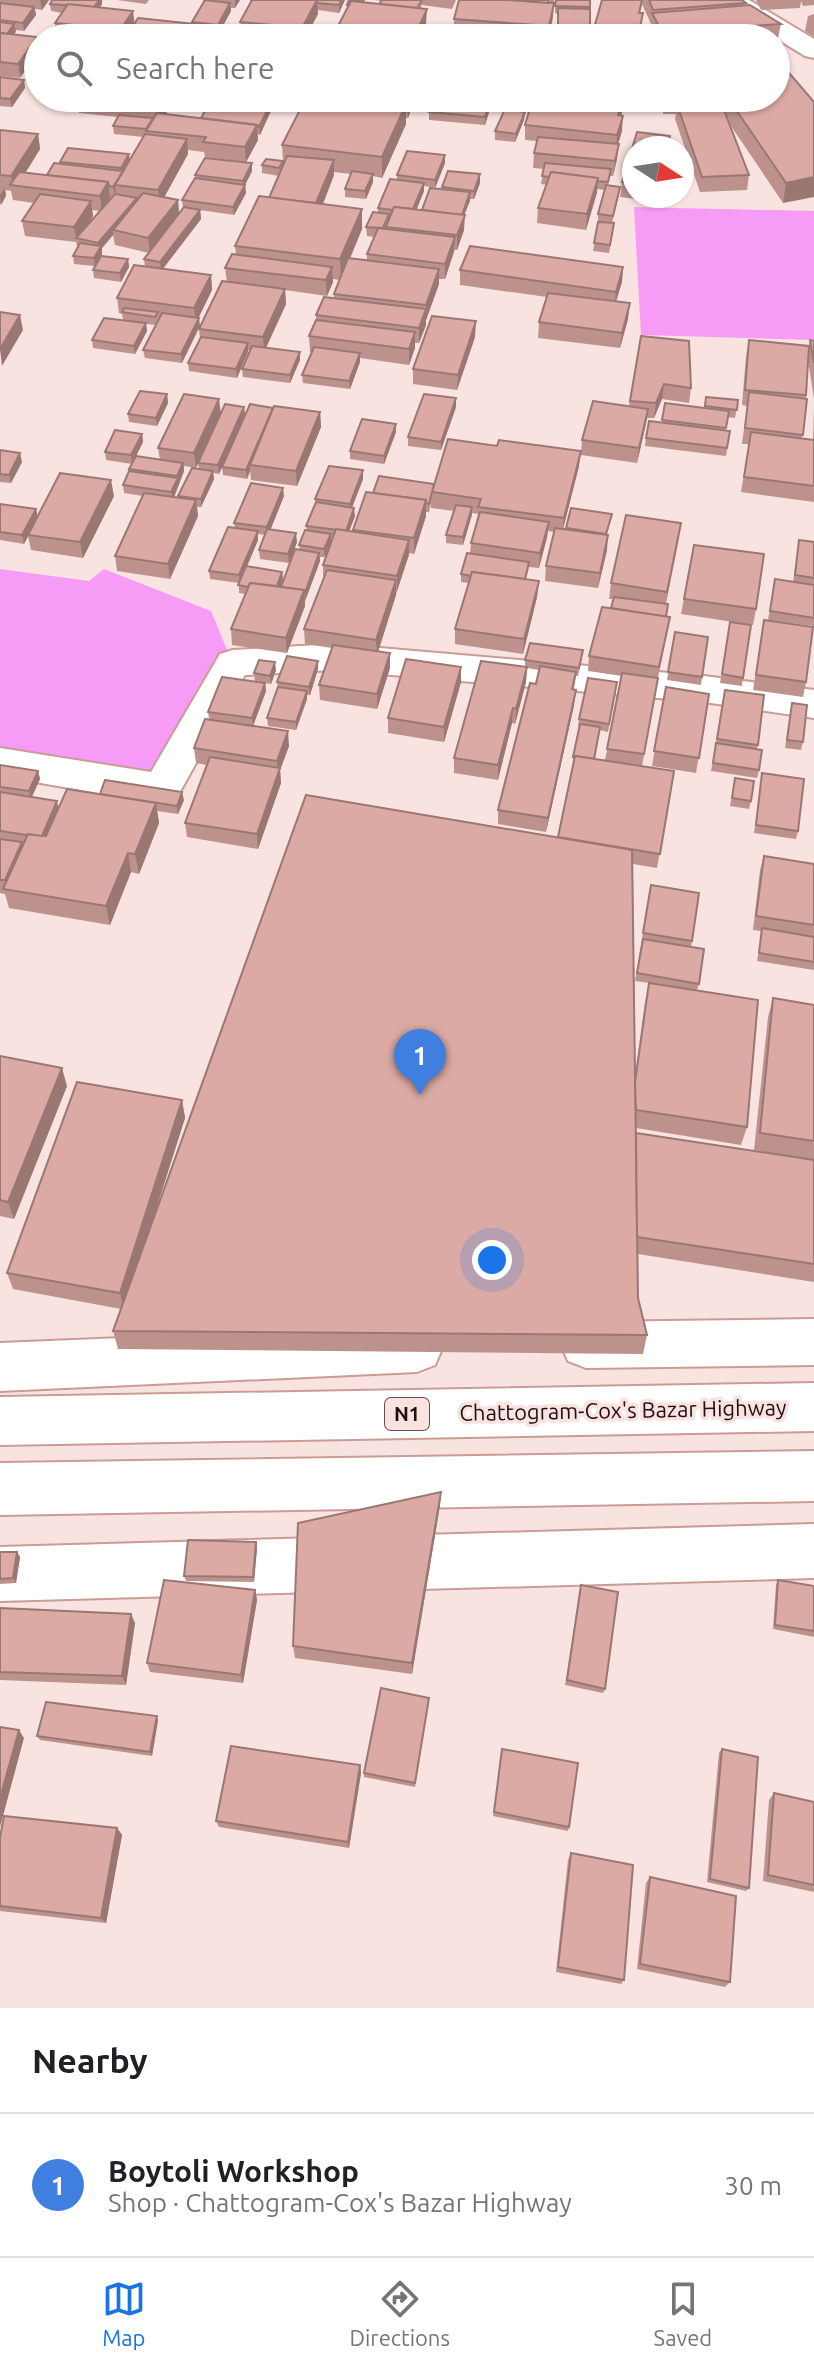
<!DOCTYPE html>
<html lang="en">
<head>
<meta charset="utf-8">
<style>
  :root { --surface:#fff; --page:#f2f2f2; --text:#202124; --muted:#757577; --line:#e0e0e0; --accent:#1a73e8 }
  body { margin:0; font-family:Ubuntu,sans-serif; background:var(--page); color:var(--text) }
  .compass { position:absolute; left:622px; top:136px; width:72px; height:72px; border-radius:50%; background:var(--surface); box-shadow:0 2px 6px #0004; rotate:102deg }
  .you { position:absolute; left:492px; top:1260px; width:28px; height:28px; margin:-20px; border:6px solid #fff; border-radius:50%; background:#1a73e8; box-shadow:0 0 0 12px #1a73e833 }
  .badge { display:grid; place-items:center; width:52px; height:52px; border-radius:50%; background:var(--accent); color:#fff; font-size:26px; font-weight:700 }
  .pin { position:absolute; translate:-50% -66px; filter:drop-shadow(0 2px 4px #0008) }
  .pin::after { content:''; position:absolute; top:42px; width:28px; height:24px; background:inherit; clip-path:polygon(0 0,100% 0,50% 100%) }
  .list { margin:0; padding:0; list-style:none }
  h2 { display:flex; justify-content:space-between; align-items:center; height:104px; margin:0; padding:0 32px; font-size:34px }
  h2 small { font-size:26px; font-weight:400; color:var(--muted) }
  .list li { display:grid; grid-template-columns:52px 1fr auto; gap:24px; align-items:center; box-sizing:border-box; height:144px; padding:0 32px; border-top:2px solid var(--line) }
  .list b { display:block; font-size:30px; white-space:nowrap }
  .list p { margin:0; font-size:26px; white-space:nowrap; color:var(--muted) }
  .list em { font-size:26px; font-style:normal; color:var(--muted) }
  .icon { flex:none; width:44px; height:44px; fill:none; stroke:currentColor; stroke-width:2; stroke-linecap:round; stroke-linejoin:round }
  .map { position:relative; flex:none; width:814px; height:2008px; overflow:hidden }
  .search { position:absolute; background:var(--surface); box-shadow:0 2px 6px #0004; left:24px; right:24px; top:24px; height:88px; display:flex; align-items:center; gap:20px; box-sizing:border-box; padding:0 28px; border-radius:44px; color:var(--muted); font-size:30px }
  .sheet { height:248px; background:var(--surface) }
  nav { display:flex; justify-content:space-around; align-items:center; box-sizing:border-box; height:112px; border-top:2px solid var(--line); background:var(--surface); font-size:22px; color:var(--muted) }
  nav a { display:grid; justify-items:center; gap:4px }
  nav .on { color:var(--accent) }
  .map>svg:first-child { display:block }
  .water { fill:#f69cf7 }
  .lines { fill:none; stroke-linecap:round; stroke-linejoin:round }
  .minor-casing { stroke:#cb9b95; stroke-width:4 }
  .trunk-casing { stroke:#cb9b95; stroke-width:4 }
  .minor { fill:#fff; fill-rule:evenodd }
  .trunk { fill:#fff; fill-rule:evenodd }
  .wall { fill:#bd928d; fill-rule:evenodd }
  .shaded-wall { fill:#9a7773 }
  .building { fill:#dcaaa4; stroke:#9a7773; stroke-width:2 }
  .labels { text-anchor:middle; stroke-width:7; stroke-linejoin:round; paint-order:stroke }
  .shield { fill:#f8e3e0; stroke:#63504e; stroke-width:2 }
  .shield-label { font-size:20px; font-weight:bold; fill:#23110f }
  .street-label { font-size:22px; fill:#23110f; stroke:#f8e3e0 }
</style>
</head>
<body>
<div class="map">
<svg width="814" height="2008" viewBox="0 0 814 2008">
  <rect width="100%" height="100%" fill="#f8e3e0"/>
  <!-- water -->
  <g class="water">
    <polygon points="634,207 814,211 814,340 641,335"/>
    <polygon points="0,569 89,581 104,569 211,611 230,657 160,775 0,747"/>
  </g>
  <g class="lines">
    <!-- minor casing -->
    <g class="minor-casing">
      <g id="minor">
        <polygon points="718,0 749,0 814,39 814,58 805,56 722,5"/>
        <polygon points="334,644 704,676 814,690 814,718 704,702 334,670 245,675 176,799 162,804 0,776 0,748 151,772 220,654 233,650"/>
        <polygon points="814,1319 814,1365 586,1368 568,1361 561,1345 568,1329 586,1322"/>
        <polygon points="417,1326 435,1333 442,1349 435,1365 417,1372 0,1391 0,1343"/>
        <polygon points="814,1524 814,1578 0,1601 0,1547"/>
      </g>
    </g>
    <!-- trunk casing -->
    <g class="trunk-casing">
      <g id="trunk">
        <polygon points="814,1383 814,1431 0,1445 0,1397"/>
        <polygon points="814,1451 814,1501 0,1515 0,1463"/>
      </g>
    </g>
    <!-- minor -->
    <use href="#minor" class="minor"/>
    <!-- trunk -->
    <use href="#trunk" class="trunk"/>
  </g>
  <!-- wall -->
  <g class="wall">
    <polygon points="0,0 49,0 42,10 35,9 36,15 24,31 16,30 14,34 20,78 0,76"/>
    <polygon points="52,0 102,0 102,4 100,7 134,23 193,24 203,4 203,0 240,0 235,8 231,8 231,11 219,33 215,32 215,38 128,38 128,36 127,38 57,38 55,23 62,13 51,11 50,4"/>
    <polygon points="117,0 149,0 146,4"/>
    <polygon points="250,0 345,0 339,13 318,10 318,14 307,34 313,34 313,38 217,38 241,27 240,22 250,4"/>
    <polygon points="375,0 456,0 452,9 421,5 426,24 420,38 337,38 336,30 347,9 347,5 366,3 379,4 381,1"/>
    <polygon points="459,0 554,0 554,2 549,2 554,3 549,36 557,34 558,14 555,13 555,6 590,0 589,38 506,38 454,34 454,19"/>
    <path d="M 602,0 L 742,0 L 746,3 L 745,6 L 781,24 L 778,38 L 594,38 L 594,28 ZM 642,4 L 651,24 L 651,28 L 654,33 L 639,33 L 642,21 L 640,13 Z"/>
    <polygon points="756,0 814,0 814,5 803,6 801,1 800,8 761,10"/>
    <polygon points="814,14 814,37 805,31 808,16"/>
    <polygon points="38,61 38,81 31,81 30,73"/>
    <polygon points="0,77 24,80 25,88 12,107 0,106"/>
    <path d="M 77,98 L 171,105 L 166,114 L 201,118 L 205,111 L 183,109 L 182,100 L 184,98 L 283,98 L 283,99 L 276,99 L 260,135 L 257,134 L 258,140 L 246,162 L 205,157 L 204,152 L 188,150 L 188,154 L 164,197 L 178,200 L 179,213 L 183,208 L 182,200 L 195,178 L 195,175 L 252,171 L 245,185 L 246,193 L 234,215 L 200,210 L 201,219 L 163,269 L 211,275 L 212,290 L 198,318 L 182,363 L 145,358 L 143,350 L 156,325 L 146,324 L 147,331 L 135,354 L 93,348 L 92,340 L 123,320 L 122,314 L 119,313 L 117,298 L 145,267 L 144,259 L 149,253 L 115,245 L 113,235 L 102,248 L 101,256 L 128,259 L 129,267 L 121,282 L 94,278 L 93,270 L 94,266 L 74,264 L 73,256 L 78,247 L 77,246 L 76,242 L 25,236 L 22,221 L 34,203 L 13,200 L 11,191 L 5,190 L 6,196 L 0,205 L 0,130 L 38,134 L 40,149 L 26,172 L 47,175 L 60,164 L 60,162 L 129,161 L 143,137 L 114,134 L 113,126 L 118,117 L 79,113 ZM 92,210 L 100,211 L 87,225 L 93,216 Z"/>
    <polygon points="383,98 423,98 421,104 412,103 412,107 408,118 406,118 406,124 382,178 373,176 373,182 366,199 345,197 345,189 351,174 334,172 334,175 323,204 362,229 350,258 367,260 367,254 374,237 367,236 366,227 378,212 378,208 397,180 397,175 445,155 445,163 435,188 424,186 424,191 416,209 422,210 442,189 442,187 480,183 474,199 470,199 464,215 464,230 457,250 454,250 445,279 439,279 439,284 426,320 426,325 419,343 415,343 415,348 409,365 360,358 360,362 350,389 303,383 302,375 312,352 310,352 309,336 316,320 316,315 334,298 334,294 340,280 333,279 333,282 327,296 285,290 286,304 266,348 300,352 300,360 290,383 243,377 242,369 250,350 248,350 237,378 189,371 188,363 200,339 199,329 227,282 225,268 236,255 235,246 269,198 279,176 262,173 262,165 283,161 282,145 382,101"/>
    <polygon points="433,98 502,98 500,105 490,104 490,109 485,125 429,120 429,112"/>
    <polygon points="662,98 702,98 702,104 716,104 712,98 776,98 814,102 783,203 729,123 749,175 747,190 700,192 675,119 676,114 663,114"/>
    <polygon points="525,112 524,120 515,142 495,140 495,131"/>
    <polygon points="622,113 622,131 618,144 617,159 613,176 610,176 608,185 619,195 612,223 614,223 613,232 609,253 593,251 598,223 598,214 605,190 597,189 586,230 537,223 538,208 547,185 541,184 544,169 533,168 534,153 537,141 525,140 525,125"/>
    <polygon points="637,132 670,136 668,148 634,148 634,196 656,196 654,201 620,197 622,182"/>
    <polygon points="623,267 622,282 616,302 628,319 620,348 538,338 539,322 547,297 460,285 460,270"/>
    <polygon points="641,336 691,388 689,403 662,399 654,418 647,418 637,463 581,455 582,440 629,406"/>
    <polygon points="475,337 457,390 413,384 413,369"/>
    <polygon points="749,340 808,351 810,340 814,341 814,399 808,360 806,399 807,399 802,438 813,440 814,404 814,502 741,492 749,444 742,444 747,406 742,405 746,356"/>
    <polygon points="167,394 168,403 157,426 129,422 128,414"/>
    <polygon points="706,397 738,400 735,418 728,417 725,430 730,431 726,456 645,446 646,438 662,423 665,403 704,408"/>
    <path d="M 244,407 L 245,415 L 219,474 L 213,473 L 214,479 L 201,507 L 197,507 L 198,516 L 170,579 L 117,571 L 115,556 L 143,496 L 124,493 L 123,485 L 132,464 L 106,460 L 105,452 L 142,434 L 143,442 L 136,456 L 160,460 L 158,448 L 221,413 ZM 198,464 L 199,469 L 178,496 L 178,498 L 174,497 L 184,471 L 184,466 L 196,468 Z"/>
    <polygon points="456,407 441,450 408,446 408,437"/>
    <polygon points="320,412 321,427 297,486 251,480 250,471 247,479 223,475 222,467"/>
    <polygon points="396,432 384,464 350,459 350,451"/>
    <polygon points="0,450 22,462 11,483 0,482"/>
    <polygon points="579,466 563,529 612,514 607,534 607,550 598,588 545,581 546,566 554,532 548,531 539,568 529,567 526,580 539,581 537,597 523,654 455,644 455,629 469,583 461,582 461,574 470,554 471,543 478,514 472,513 463,545 446,543 446,535 454,511 431,508 431,503 429,512 426,512 426,516 414,554 409,553 378,652 390,653 390,668 377,709 320,700 319,685 332,648 305,644 304,629 323,579 323,565 332,538 331,538 331,542 325,557 320,557 320,561 305,601 305,606 287,653 232,645 231,629 245,594 239,593 239,583 210,579 209,571 235,528 234,523 284,496 270,530 297,542 289,563 260,559 259,550 265,535 258,534 258,540 247,566 282,572 283,580 300,550 299,545 307,531 306,526 315,504 315,499 363,470 363,479 352,507 355,516 349,531 353,532 353,530 373,493 434,484"/>
    <polygon points="114,496 83,558 31,550 28,536 24,544 0,540 0,504 37,516"/>
    <polygon points="679,538 666,604 667,633 658,678 642,766 674,771 657,868 633,864 635,1076 645,1002 649,983 650,983 635,981 651,885 699,893 691,947 699,984 697,990 747,1127 741,1145 636,1128 636,1133 794,1157 754,1150 768,1017 773,998 814,1005 814,1282 638,1254 638,1298 647,1335 643,1354 118,1349 113,1331 121,1309 13,1289 7,1273 182,1100 185,1118 151,1226 558,837 573,765 573,757 580,727 578,727 579,719 616,690 608,732 600,730 595,759 605,760 622,676 588,671 589,656 611,608 613,599 609,599 611,583"/>
    <polygon points="799,540 814,542 814,626 768,620 775,579 793,582"/>
    <polygon points="694,545 756,609 753,625 681,614"/>
    <polygon points="764,620 806,682 803,697 753,690"/>
    <polygon points="730,622 743,678 742,686 720,683"/>
    <polygon points="675,632 702,677 701,685 667,680"/>
    <polygon points="582,658 578,676 576,676 574,689 574,705 546,832 498,824 498,810 539,670 527,668 526,682 515,724 512,723 498,780 454,773 454,758 525,667 525,660"/>
    <polygon points="461,667 461,682 444,742 388,733 388,718"/>
    <polygon points="318,669 310,695 307,695 307,699 296,730 268,726 267,718 278,689 277,682"/>
    <polygon points="276,670 271,684 255,681 254,673"/>
    <polygon points="265,683 266,691 253,726 289,746 280,770 281,783 258,849 187,837 185,823 207,765 196,763 194,748 209,719 208,712"/>
    <polygon points="666,687 709,694 696,773 652,766"/>
    <polygon points="725,690 764,695 757,749 759,770 757,778 711,771"/>
    <polygon points="792,703 803,742 801,750 785,748"/>
    <polygon points="0,765 38,771 40,779 31,797 59,808 100,794 184,800 178,814 157,811 159,823 139,874 131,872 110,925 9,908 5,894 0,893"/>
    <polygon points="762,773 798,831 796,839 754,833"/>
    <polygon points="735,778 751,801 749,809 730,806"/>
    <polygon points="764,856 814,864 814,970 757,961 762,931 753,930 760,870"/>
    <polygon points="0,1056 67,1086 14,1219 0,1216"/>
    <polygon points="441,1492 440,1505 412,1674 295,1658 293,1646"/>
    <polygon points="256,1542 257,1548 254,1582 186,1581 184,1576"/>
    <polygon points="0,1552 17,1552 20,1557 16,1583 0,1584"/>
    <polygon points="778,1580 814,1586 814,1637 773,1629 776,1585"/>
    <polygon points="255,1590 257,1600 243,1683 150,1672 147,1663"/>
    <polygon points="580,1590 605,1689 603,1693 565,1685"/>
    <polygon points="0,1608 135,1623 126,1685 0,1680"/>
    <polygon points="429,1698 415,1787 364,1777 364,1773"/>
    <polygon points="158,1720 152,1756 40,1740 37,1736"/>
    <polygon points="502,1749 569,1827 568,1831 493,1816"/>
    <polygon points="722,1749 749,1888 746,1891 707,1882 719,1753"/>
    <polygon points="360,1765 361,1773 349,1848 219,1827 216,1821"/>
    <polygon points="774,1793 814,1802 814,1892 763,1881 769,1800"/>
    <polygon points="117,1828 122,1835 106,1923 0,1911 0,1837"/>
    <polygon points="571,1853 624,1980 621,1984 556,1972 568,1860"/>
    <polygon points="650,1877 730,1982 725,1987 637,1969 646,1883"/>
  </g>
  <!-- shaded-wall -->
  <g class="shaded-wall">
    <polygon points="40,0 49,0 42,10"/>
    <polygon points="99,0 102,0 102,4 94,16 93,8"/>
    <polygon points="235,0 240,0 235,8"/>
    <polygon points="317,0 318,14 305,38 302,38 302,28"/>
    <polygon points="341,0 345,0 339,13 339,5"/>
    <polygon points="230,3 231,11 219,33 218,25"/>
    <polygon points="554,3 553,17 549,38 549,26"/>
    <polygon points="34,7 36,15 24,31 23,23"/>
    <polygon points="427,9 426,24 420,38 414,38"/>
    <polygon points="133,11 135,26 128,34 127,38 121,38 120,30"/>
    <polygon points="14,24 16,32 7,44 6,36"/>
    <polygon points="214,26 215,38 207,38"/>
    <polygon points="37,37 38,53 20,78 18,64"/>
    <polygon points="24,80 25,88 12,107 10,99"/>
    <polygon points="165,98 170,98 171,105 161,122 160,107"/>
    <polygon points="273,98 276,98 276,100 260,135 259,127"/>
    <polygon points="623,98 622,113 616,130 618,115"/>
    <polygon points="412,99 412,107 408,118 408,110"/>
    <polygon points="490,101 490,109 485,125 485,117"/>
    <polygon points="406,104 406,124 382,178 382,157"/>
    <polygon points="525,112 524,120 515,142 516,134"/>
    <polygon points="623,116 622,131 616,150 617,135"/>
    <polygon points="257,125 258,140 246,162 245,147"/>
    <polygon points="38,134 40,149 17,186 13,186 11,176"/>
    <polygon points="187,139 188,154 160,205 158,190"/>
    <polygon points="619,144 617,159 613,176 615,161"/>
    <polygon points="129,154 130,162 115,185 116,192 115,195 113,187 122,174 121,168"/>
    <polygon points="445,155 445,163 435,188 435,180"/>
    <polygon points="334,160 334,175 317,219 316,204"/>
    <polygon points="252,163 252,171 245,185 246,193 234,215 233,207 243,188 243,181"/>
    <polygon points="373,174 373,182 366,199 365,191"/>
    <polygon points="480,174 480,183 474,199 474,191"/>
    <polygon points="814,177 814,197 783,203 786,183"/>
    <polygon points="598,178 597,193 586,230 587,214"/>
    <polygon points="108,182 110,197 102,211 100,196"/>
    <polygon points="424,183 424,191 412,221 412,212"/>
    <polygon points="5,188 6,196 1,205 0,195"/>
    <polygon points="470,192 470,201 461,223 461,215"/>
    <polygon points="137,198 138,207 113,230 113,235 102,248 102,254 95,267 94,258 99,250 98,243"/>
    <polygon points="178,200 179,215 150,253 148,238"/>
    <polygon points="91,201 93,216 79,239 76,238 74,227"/>
    <polygon points="362,209 362,229 341,280 340,259"/>
    <polygon points="200,210 201,219 161,271 160,262"/>
    <polygon points="465,215 464,230 457,250 457,235"/>
    <polygon points="455,237 454,252 445,279 445,264"/>
    <polygon points="128,259 129,267 121,282 120,273"/>
    <polygon points="332,267 333,282 327,296 326,280"/>
    <polygon points="623,267 622,282 614,307 616,292"/>
    <polygon points="439,269 439,284 426,320 426,305"/>
    <polygon points="211,275 212,290 196,323 194,308"/>
    <polygon points="285,289 286,304 264,352 263,337"/>
    <polygon points="630,303 628,319 620,348 622,333"/>
    <polygon points="426,309 426,325 419,343 419,328"/>
    <polygon points="20,315 23,330 2,366 0,349"/>
    <polygon points="199,318 200,326 182,363 181,354"/>
    <polygon points="476,321 475,337 457,390 458,375"/>
    <polygon points="146,323 147,331 135,354 134,346"/>
    <polygon points="415,332 415,348 409,365 409,349"/>
    <polygon points="248,343 248,352 237,378 236,369"/>
    <polygon points="300,352 300,360 290,383 290,375"/>
    <polygon points="360,353 360,362 350,389 349,381"/>
    <polygon points="664,384 662,399 654,418 656,403"/>
    <polygon points="167,394 168,403 157,426 156,418"/>
    <polygon points="456,398 456,407 441,450 441,442"/>
    <polygon points="219,399 221,414 196,468 194,453"/>
    <polygon points="244,407 245,415 219,474 218,465"/>
    <polygon points="273,408 250,465 250,471 247,479 246,470"/>
    <polygon points="648,409 646,424 637,463 639,448"/>
    <polygon points="320,412 321,427 297,486 296,471"/>
    <polygon points="396,424 396,432 384,464 384,456"/>
    <polygon points="142,434 143,442 132,464 131,455"/>
    <polygon points="581,451 579,466 562,533 564,518"/>
    <polygon points="20,453 22,462 11,483 9,475"/>
    <polygon points="183,463 184,471 173,500 171,492"/>
    <polygon points="363,470 363,479 350,513 350,504"/>
    <polygon points="213,471 214,479 201,507 201,499"/>
    <polygon points="111,480 114,496 83,558 80,542"/>
    <polygon points="283,488 284,496 268,536 267,527"/>
    <polygon points="196,500 198,516 170,579 168,564"/>
    <polygon points="426,500 426,516 414,554 414,538"/>
    <polygon points="472,507 472,515 463,545 463,537"/>
    <polygon points="354,508 355,516 346,540 346,532"/>
    <polygon points="36,509 38,517 24,544 22,535"/>
    <polygon points="549,522 547,538 539,568 540,553"/>
    <polygon points="258,531 258,540 240,583 239,575"/>
    <polygon points="296,533 297,542 289,563 288,554"/>
    <polygon points="331,534 331,542 325,557 324,549"/>
    <polygon points="608,535 607,550 598,588 600,573"/>
    <polygon points="409,540 409,555 397,591 397,576"/>
    <polygon points="319,553 320,561 305,601 305,593"/>
    <polygon points="282,572 283,580 276,599 275,590"/>
    <polygon points="396,580 396,595 377,655 376,640"/>
    <polygon points="539,581 537,597 523,654 524,639"/>
    <polygon points="304,590 305,606 287,653 286,638"/>
    <polygon points="390,653 390,668 377,709 377,694"/>
    <polygon points="318,661 318,669 310,695 309,687"/>
    <polygon points="275,662 276,670 271,684 270,676"/>
    <polygon points="461,667 461,682 444,742 444,727"/>
    <polygon points="527,667 526,682 515,724 516,709"/>
    <polygon points="265,683 266,691 253,726 252,718"/>
    <polygon points="576,690 574,705 546,832 548,818"/>
    <polygon points="307,691 307,699 296,730 296,722"/>
    <polygon points="513,708 512,723 498,780 498,765"/>
    <polygon points="288,731 289,746 280,770 281,783 258,849 257,834 278,774 277,761"/>
    <polygon points="38,771 40,779 31,799 29,791"/>
    <polygon points="182,792 184,800 178,814 177,806"/>
    <polygon points="57,801 60,816 45,852 41,838"/>
    <polygon points="156,803 159,823 139,874 135,854"/>
    <polygon points="22,842 26,857 7,890 5,880"/>
    <polygon points="128,853 131,872 110,925 106,906"/>
    <polygon points="62,1068 67,1086 14,1219 8,1202"/>
    <polygon points="182,1100 185,1118 124,1309 120,1293"/>
    <polygon points="441,1492 440,1505 412,1674 412,1663"/>
    <polygon points="256,1542 257,1548 254,1582 253,1577"/>
    <polygon points="17,1552 20,1557 16,1583 13,1578"/>
    <polygon points="255,1590 257,1600 243,1683 241,1675"/>
    <polygon points="131,1614 135,1623 126,1685 122,1676"/>
    <polygon points="157,1716 158,1720 152,1756 150,1752"/>
    <polygon points="19,1730 24,1738 0,1827 0,1798"/>
    <polygon points="360,1765 361,1773 349,1848 348,1842"/>
    <polygon points="117,1828 122,1835 106,1923 101,1918"/>
  </g>
  <!-- building -->
  <g class="building">
    <polygon points="52,0 99,0 94,7 50,4"/>
    <polygon points="205,0 230,3 218,25 192,22"/>
    <polygon points="252,0 317,0 302,28 240,22"/>
    <polygon points="317,0 341,0 339,5 317,3"/>
    <polygon points="349,0 364,0 363,2 351,1 349,5 347,5"/>
    <polygon points="382,0 422,0 417,8 379,4"/>
    <polygon points="459,0 510,0 554,3 549,26 454,19"/>
    <polygon points="510,0 548,0 548,3"/>
    <polygon points="556,0 590,0 590,7 555,6"/>
    <polygon points="602,0 642,0 639,13 643,13 639,32 594,28"/>
    <polygon points="649,0 742,0 746,3 653,10"/>
    <polygon points="351,1 427,9 414,38 336,30"/>
    <polygon points="0,3 34,7 23,23 0,20"/>
    <polygon points="68,4 133,11 120,30 55,23"/>
    <polygon points="750,5 781,24 662,32 652,13"/>
    <polygon points="558,8 590,9 590,32 558,31"/>
    <polygon points="138,18 214,26 207,38 165,38 128,34"/>
    <polygon points="0,22 14,24 7,34 0,33"/>
    <polygon points="224,25 313,34 311,38 217,38"/>
    <polygon points="456,28 506,33 504,38 452,38"/>
    <polygon points="594,32 667,34 667,38 594,38"/>
    <polygon points="0,33 37,37 18,64 0,62"/>
    <polygon points="550,34 572,36 571,38 549,38"/>
    <polygon points="750,36 751,38 708,38 707,37"/>
    <polygon points="38,61 38,74 30,73"/>
    <polygon points="784,67 814,102 814,177 786,183 728,98 776,98 776,68"/>
    <polygon points="0,77 24,80 10,99 0,98"/>
    <polygon points="79,98 165,98 160,107"/>
    <polygon points="184,98 227,98 223,105 182,100"/>
    <polygon points="230,98 273,98 259,127 256,126 257,125 201,118 207,107 224,109"/>
    <polygon points="306,98 358,98 406,104 382,157 282,145"/>
    <polygon points="383,98 401,98 412,99 408,110 406,110 406,104 382,101"/>
    <polygon points="433,98 455,98 490,101 485,117 429,112"/>
    <polygon points="533,98 623,98 618,115 623,116 617,135 525,125"/>
    <polygon points="663,98 702,98 702,104 677,104 677,106 664,106"/>
    <polygon points="677,104 722,105 749,175 702,177"/>
    <polygon points="505,109 525,112 516,134 495,131"/>
    <polygon points="157,113 257,125 245,147 203,142 206,137 146,131"/>
    <polygon points="119,115 153,118 146,129 113,126"/>
    <polygon points="0,130 38,134 11,176 0,175"/>
    <polygon points="637,132 670,136 667,148 634,148 634,183 622,182"/>
    <polygon points="145,134 187,139 158,190 115,185"/>
    <polygon points="538,137 619,144 615,161 534,153"/>
    <polygon points="68,148 129,154 121,168 60,162"/>
    <polygon points="407,151 445,155 435,180 397,175"/>
    <polygon points="287,156 334,160 316,203 269,198"/>
    <polygon points="205,158 252,163 243,181 195,175"/>
    <polygon points="266,159 283,161 279,168 262,165"/>
    <polygon points="54,163 123,171 113,187 109,186 108,182 47,175"/>
    <polygon points="545,163 611,169 608,182 597,181 598,178 551,172 549,177 542,176"/>
    <polygon points="352,171 373,174 365,191 345,189"/>
    <polygon points="448,171 480,174 474,191 442,187"/>
    <polygon points="19,172 108,182 100,196 10,185"/>
    <polygon points="551,172 598,178 587,214 538,208"/>
    <polygon points="195,178 245,185 233,207 182,200"/>
    <polygon points="390,179 424,183 413,209 394,207 393,210 378,208"/>
    <polygon points="606,185 620,187 613,216 598,214"/>
    <polygon points="430,188 470,192 462,215 422,210"/>
    <polygon points="143,193 178,200 148,238 113,230"/>
    <polygon points="40,194 91,201 74,227 22,221"/>
    <polygon points="115,194 137,198 98,243 76,238"/>
    <polygon points="259,196 362,209 340,259 235,246"/>
    <polygon points="184,207 200,210 160,262 144,259"/>
    <polygon points="394,207 465,215 457,235 386,227"/>
    <polygon points="373,212 389,214 383,228 366,227"/>
    <polygon points="598,222 614,223 610,245 594,243"/>
    <polygon points="378,228 455,237 445,264 367,254"/>
    <polygon points="80,243 101,246 94,258 73,256"/>
    <polygon points="470,246 623,267 616,292 460,270"/>
    <polygon points="232,254 332,267 326,280 225,268"/>
    <polygon points="101,256 128,259 120,273 93,270"/>
    <polygon points="348,258 439,269 426,305 334,294"/>
    <polygon points="134,265 211,275 194,308 117,298"/>
    <polygon points="222,281 285,289 263,337 199,329"/>
    <polygon points="548,293 630,303 622,333 539,322"/>
    <polygon points="324,297 426,309 419,328 316,315"/>
    <polygon points="124,308 158,312 155,317 122,312"/>
    <polygon points="0,312 20,315 0,349"/>
    <polygon points="162,313 199,318 181,354 143,350"/>
    <polygon points="432,316 476,321 458,375 413,369"/>
    <polygon points="104,318 146,323 134,346 92,340"/>
    <polygon points="316,320 415,332 409,349 309,336"/>
    <polygon points="641,336 689,341 691,388 664,384 656,403 630,401"/>
    <polygon points="201,337 248,343 236,369 188,363"/>
    <polygon points="749,340 809,346 806,395 745,390"/>
    <polygon points="810,340 814,341 814,363"/>
    <polygon points="252,346 300,352 290,375 242,369"/>
    <polygon points="314,347 360,353 349,381 302,375"/>
    <polygon points="140,391 167,394 156,418 128,414"/>
    <polygon points="749,392 807,399 803,435 745,428"/>
    <polygon points="184,394 219,399 194,453 158,448"/>
    <polygon points="424,394 456,398 441,442 408,437"/>
    <polygon points="706,397 738,400 737,410 705,406"/>
    <polygon points="593,401 648,409 639,448 582,440"/>
    <polygon points="665,403 729,411 726,428 662,420"/>
    <polygon points="225,404 244,407 218,465 198,463"/>
    <polygon points="250,404 273,408 246,470 222,467"/>
    <polygon points="274,406 320,412 296,471 250,465"/>
    <polygon points="362,419 396,424 384,456 350,451"/>
    <polygon points="649,421 730,431 727,448 646,438"/>
    <polygon points="115,430 142,434 131,455 105,452"/>
    <polygon points="751,432 814,440 814,486 744,477"/>
    <polygon points="448,439 497,446 499,440 581,451 564,518 478,507 481,499 432,492"/>
    <polygon points="0,450 20,453 9,475 0,474"/>
    <polygon points="136,456 183,463 177,476 129,469"/>
    <polygon points="329,466 363,470 350,504 315,499"/>
    <polygon points="192,468 213,471 201,499 178,496"/>
    <polygon points="129,471 178,478 171,492 123,485"/>
    <polygon points="60,473 111,480 80,542 28,535"/>
    <polygon points="379,476 434,484 429,504 426,503 426,500 373,493"/>
    <polygon points="251,483 283,488 267,527 234,523"/>
    <polygon points="366,492 426,500 414,538 353,530"/>
    <polygon points="144,493 196,500 168,564 115,556"/>
    <polygon points="316,502 354,508 346,531 306,526"/>
    <polygon points="0,504 36,509 22,535 0,532"/>
    <polygon points="456,505 472,507 463,537 446,535"/>
    <polygon points="571,508 612,514 606,534 566,528"/>
    <polygon points="480,512 549,522 540,553 471,543"/>
    <polygon points="626,515 681,523 667,592 611,583"/>
    <polygon points="228,527 258,531 239,575 209,571"/>
    <polygon points="555,528 608,535 600,573 546,566"/>
    <polygon points="267,529 296,533 288,554 259,550"/>
    <polygon points="336,529 409,540 397,576 323,565"/>
    <polygon points="305,530 331,534 324,549 299,545"/>
    <polygon points="799,540 814,542 814,578 795,575"/>
    <polygon points="694,545 764,554 756,609 684,599"/>
    <polygon points="295,549 319,553 305,593 304,590 281,587"/>
    <polygon points="467,553 529,562 525,579 472,572 471,576 461,574"/>
    <polygon points="246,566 282,572 277,586 250,583 248,587 238,585"/>
    <polygon points="327,570 396,580 376,640 304,629"/>
    <polygon points="472,572 539,581 524,639 455,629"/>
    <polygon points="775,579 814,585 814,618 770,611"/>
    <polygon points="250,583 304,590 286,638 231,629"/>
    <polygon points="614,597 668,604 666,617 611,608"/>
    <polygon points="602,607 670,617 659,667 589,656"/>
    <polygon points="764,620 813,627 806,682 756,675"/>
    <polygon points="730,622 751,625 743,678 722,674"/>
    <polygon points="675,632 708,637 702,677 668,672"/>
    <polygon points="530,643 583,650 579,668 525,660"/>
    <polygon points="333,645 390,653 377,694 319,685"/>
    <polygon points="287,656 318,661 309,687 277,682"/>
    <polygon points="406,659 461,667 444,727 388,718"/>
    <polygon points="259,660 275,662 270,676 254,673"/>
    <polygon points="481,661 527,667 516,709 513,708 498,765 454,758"/>
    <polygon points="540,666 576,672 572,689 576,690 548,818 498,810 530,683 536,684"/>
    <polygon points="622,673 658,678 644,754 607,749"/>
    <polygon points="222,677 265,683 252,718 208,712"/>
    <polygon points="588,678 617,682 609,724 579,719"/>
    <polygon points="278,687 307,691 296,722 267,718"/>
    <polygon points="666,687 709,694 699,758 654,751"/>
    <polygon points="725,690 764,695 758,745 717,739"/>
    <polygon points="792,703 807,705 803,742 787,740"/>
    <polygon points="205,719 288,731 277,761 194,748"/>
    <polygon points="580,724 600,727 594,759 575,756 575,757 573,757"/>
    <polygon points="716,743 762,750 759,770 713,763"/>
    <polygon points="575,756 674,771 660,854 558,837"/>
    <polygon points="210,757 280,768 257,834 185,823"/>
    <polygon points="0,765 38,771 29,791 0,787"/>
    <polygon points="762,773 804,779 798,831 756,825"/>
    <polygon points="735,778 754,781 751,801 732,798"/>
    <polygon points="105,780 182,792 177,806 100,794"/>
    <polygon points="67,789 156,803 135,854 128,853 106,906 3,889 28,834 46,836"/>
    <polygon points="0,792 57,801 42,836 28,834 27,835 0,831"/>
    <polygon points="306,795 632,850 638,1298 647,1335 113,1331"/>
    <polygon points="0,839 22,842 5,880 0,880"/>
    <polygon points="764,856 814,864 814,925 756,916"/>
    <polygon points="651,885 699,893 692,941 643,933"/>
    <polygon points="762,928 814,937 814,962 759,953"/>
    <polygon points="643,939 704,949 699,984 637,973"/>
    <polygon points="649,983 758,1000 747,1127 636,1110 635,1082"/>
    <polygon points="773,998 814,1005 814,1141 760,1133"/>
    <polygon points="0,1056 62,1068 8,1202 0,1200"/>
    <polygon points="77,1082 182,1100 120,1293 7,1273"/>
    <polygon points="636,1133 814,1160 814,1264 637,1237"/>
    <polygon points="441,1492 412,1663 293,1646 298,1523"/>
    <polygon points="188,1540 256,1542 253,1577 184,1576"/>
    <polygon points="0,1552 17,1552 13,1578 0,1579"/>
    <polygon points="164,1580 255,1590 241,1675 147,1663"/>
    <polygon points="778,1580 814,1586 814,1631 775,1625"/>
    <polygon points="581,1585 618,1592 605,1689 567,1680"/>
    <polygon points="0,1608 131,1614 122,1676 0,1672"/>
    <polygon points="381,1688 429,1698 415,1783 364,1773"/>
    <polygon points="46,1702 157,1716 150,1752 37,1736"/>
    <polygon points="0,1727 19,1730 0,1798"/>
    <polygon points="231,1746 360,1765 348,1842 216,1821"/>
    <polygon points="502,1749 578,1763 569,1827 494,1812"/>
    <polygon points="722,1749 758,1757 749,1888 710,1879"/>
    <polygon points="774,1793 814,1802 814,1885 768,1875"/>
    <polygon points="4,1816 117,1828 101,1918 0,1906 0,1837"/>
    <polygon points="571,1853 633,1865 624,1980 558,1967"/>
    <polygon points="650,1877 736,1896 730,1982 640,1964"/>
  </g>
  <g class="labels">
    <!-- shield labels -->
    <rect class="shield" x="385" y="1398" width="44" height="32" rx="6"/>
    <g class="shield-label">
      <text x="407" y="1421">N1</text>
    </g>
    <!-- street labels -->
    <g class="street-label">
      <text transform="translate(623 1410) rotate(-1)" y="8">Chattogram-Cox's Bazar Highway</text>
    </g>
  </g>
</svg>
<svg class="compass" viewBox="-18 -18 36 36"><path d="M0-13l5 13h-10z" fill="#e53935"/><path d="M0 13l5-13h-10z" fill="#757577"/></svg>
<div class="you"></div>
<div class="pin badge" style="left:420px;top:1095px;background:#3f7fe0">1</div>
<div class="search"><svg class="icon" aria-label="search" viewBox="0 0 24 24"><circle cx="10" cy="10" r="6"/><path d="M15 15l6 6"/></svg>Search here</div>
</div>
<section class="sheet">
<h2>Nearby<small></small></h2>
<ul class="list">
<li><span class="badge" style="background:#3f7fe0">1</span><div><b>Boytoli Workshop</b><p>Shop · Chattogram-Cox's Bazar Highway</p></div><em>30 m</em></li>
</ul>
</section>
<nav>
<a class="on"><svg class="icon" aria-label="map" viewBox="0 0 24 24"><path d="M3 6l6-2 6 2 6-2v14l-6 2-6-2-6 2zM9 4v14M15 6v14"/></svg>Map</a>
<a><svg class="icon" aria-label="directions" viewBox="0 0 24 24"><path d="M12 3l9 9-9 9-9-9zM9 14v-3h6M13 9l2 2-2 2"/></svg>Directions</a>
<a><svg class="icon" aria-label="saved" viewBox="0 0 24 24"><path d="M7 4h10v16l-5-4-5 4z"/></svg>Saved</a>
</nav>
</body>
</html>
